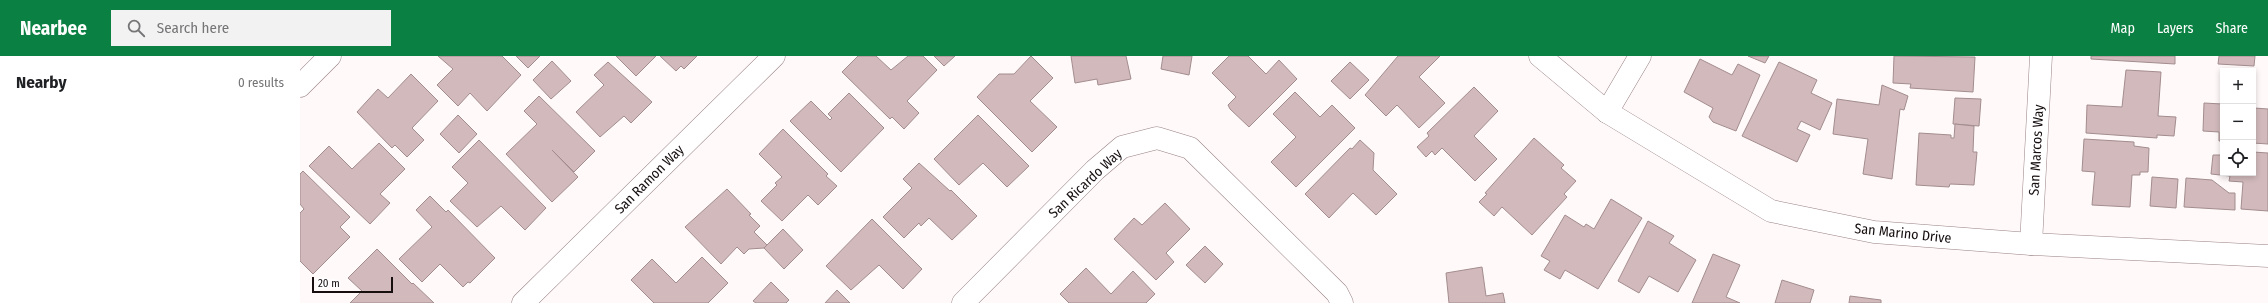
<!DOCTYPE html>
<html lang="en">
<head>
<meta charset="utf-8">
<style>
  :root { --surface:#fff; --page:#f2f2f2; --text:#202124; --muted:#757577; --line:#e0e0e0; --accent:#0b8043 }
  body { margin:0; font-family:"Fira Sans Condensed",sans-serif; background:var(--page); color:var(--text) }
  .controls { position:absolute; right:12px; top:12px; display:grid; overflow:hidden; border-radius:0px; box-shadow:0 2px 6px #0003 }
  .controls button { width:36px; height:36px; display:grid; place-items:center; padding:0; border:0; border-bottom:1px solid var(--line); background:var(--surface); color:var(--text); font:20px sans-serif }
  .scale { position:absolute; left:12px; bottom:10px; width:81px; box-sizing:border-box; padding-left:4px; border:2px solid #160e0f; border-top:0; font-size:11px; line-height:14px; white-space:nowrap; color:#160e0f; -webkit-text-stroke:3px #fff; paint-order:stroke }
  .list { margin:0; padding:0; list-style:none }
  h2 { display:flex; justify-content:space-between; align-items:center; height:52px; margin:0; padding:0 16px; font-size:17px }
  h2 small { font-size:13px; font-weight:400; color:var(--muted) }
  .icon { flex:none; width:22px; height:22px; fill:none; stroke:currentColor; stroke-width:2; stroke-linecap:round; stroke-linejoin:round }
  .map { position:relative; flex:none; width:1968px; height:247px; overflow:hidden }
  header { display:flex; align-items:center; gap:24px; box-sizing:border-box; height:56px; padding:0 20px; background:var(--accent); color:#fff }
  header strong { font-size:19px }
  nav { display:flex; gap:22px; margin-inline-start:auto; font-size:14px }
  .search { width:280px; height:36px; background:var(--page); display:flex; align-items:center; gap:10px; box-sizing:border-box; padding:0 14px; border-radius:0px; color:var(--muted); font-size:15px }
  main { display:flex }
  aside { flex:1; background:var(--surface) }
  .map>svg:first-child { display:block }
  .building { fill:#d2babc; stroke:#a38c8e }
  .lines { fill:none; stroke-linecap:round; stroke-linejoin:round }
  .minor-casing { stroke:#998284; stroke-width:23 }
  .minor { stroke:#fff; stroke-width:22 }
  .labels { text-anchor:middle; stroke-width:3; stroke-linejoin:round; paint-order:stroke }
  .street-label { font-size:14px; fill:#160e0f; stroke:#fff }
</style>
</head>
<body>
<header>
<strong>Nearbee</strong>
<div class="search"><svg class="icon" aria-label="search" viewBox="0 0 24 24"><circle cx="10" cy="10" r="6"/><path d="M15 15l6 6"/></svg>Search here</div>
<nav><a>Map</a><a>Layers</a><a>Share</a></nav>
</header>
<main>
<aside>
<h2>Nearby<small>0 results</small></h2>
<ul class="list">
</ul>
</aside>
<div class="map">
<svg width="1968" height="247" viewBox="0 0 1968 247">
  <rect width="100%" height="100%" fill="#fff9fa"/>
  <!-- building -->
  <g class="building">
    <polygon points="138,0 202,0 221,19 187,55 170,37 158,50 137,29 153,13"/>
    <polygon points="216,0 240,0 228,12"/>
    <polygon points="316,0 356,0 336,20"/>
    <polygon points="360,0 397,0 384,13 381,10 376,15"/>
    <polygon points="558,0 576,0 591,14 608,0 623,0 637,14 607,45 619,57 604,73 592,61 590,63 542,16"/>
    <polygon points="634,0 655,0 644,10"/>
    <polygon points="731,0 753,22 730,45 757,71 732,96 677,41 699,18 714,18"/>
    <polygon points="771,0 826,0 831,23 798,29 797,23 775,27"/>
    <polygon points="863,0 892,0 889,19 861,13"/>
    <polygon points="929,0 948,0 966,18 979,4 997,23 949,71 930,53 928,49 936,41 912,17"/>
    <polygon points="1098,0 1140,0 1119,21 1145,47 1119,72 1097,49 1086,60 1065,39"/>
    <polygon points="1448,0 1469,0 1465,7"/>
    <polygon points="1594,0 1675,1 1673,36 1610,32 1611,28 1593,27"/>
    <polygon points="1791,0 1875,0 1875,8 1791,3"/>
    <polygon points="1919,0 1955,0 1954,10 1918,8"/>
    <polygon points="1400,3 1432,19 1438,8 1460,19 1436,75 1413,66 1409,61 1413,52 1384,36"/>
    <polygon points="252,5 271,25 251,43 233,24"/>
    <polygon points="308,6 352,46 331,67 324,60 300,81 276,56 304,29 294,19"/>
    <polygon points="1050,6 1069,24 1050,43 1031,25"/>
    <polygon points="1479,6 1517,24 1511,37 1532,47 1520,74 1501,65 1497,73 1510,79 1497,106 1442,80"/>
    <polygon points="1826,14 1861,16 1858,60 1876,61 1874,80 1857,79 1857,82 1786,77 1787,49 1822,51"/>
    <polygon points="111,18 138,45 112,72 124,84 107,101 95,89 92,92 57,56 78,33 88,42"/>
    <polygon points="1923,25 1923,85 1919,85 1919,76 1903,75 1904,47 1922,48"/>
    <polygon points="1582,29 1608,40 1604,54 1600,53 1592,123 1563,118 1568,83 1533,78 1537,43 1579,49"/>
    <polygon points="1174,31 1198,55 1174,80 1197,103 1175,125 1142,92 1135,99 1132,95 1126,101 1117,91 1129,80 1127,77"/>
    <polygon points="995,36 1020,61 1032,49 1055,72 996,131 971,106 996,81 973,58"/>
    <polygon points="549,37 584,72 541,116 490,65 511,45 530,64 532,62 528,58"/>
    <polygon points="239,40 295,95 274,116 252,94 278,121 252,146 206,98 237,68 224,55"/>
    <polygon points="1953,41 1955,41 1954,52 1968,53 1968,88 1953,87"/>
    <polygon points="1655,42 1681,43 1679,70 1653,68"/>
    <polygon points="158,59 177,78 159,97 140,78"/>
    <polygon points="678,59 729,110 707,131 683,107 659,129 634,103"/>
    <polygon points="1655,68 1674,70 1673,96 1677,96 1674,129 1650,128 1649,131 1616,129 1619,77 1651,79 1651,82 1654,82"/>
    <polygon points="483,73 528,118 526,120 537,130 518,149 508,139 482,165 461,145 477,129 475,127 482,121 459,98"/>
    <polygon points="1234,82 1264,109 1261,112 1276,125 1264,138 1267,141 1232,179 1202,151 1194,160 1179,146 1187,138 1185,137"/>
    <polygon points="1784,83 1834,86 1834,90 1849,92 1848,116 1840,116 1840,119 1832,119 1830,151 1792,149 1795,116 1782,115"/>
    <polygon points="179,84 246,152 225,174 201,150 177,171 150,145 168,127 152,111"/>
    <polygon points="1060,84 1074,97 1073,114 1097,138 1076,159 1053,137 1029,162 1005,138 1050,92 1052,93"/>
    <polygon points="79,87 105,113 80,138 90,147 70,168 9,110 29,90 52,113"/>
    <polygon points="1953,96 1968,97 1968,155 1941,153 1943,126 1929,125 1930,120 1911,118 1913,99 1923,99 1923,117 1953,117"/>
    <polygon points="619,107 650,135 651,134 677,160 652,184 629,162 621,170 619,167 604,182 583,161 612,132 603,123"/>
    <polygon points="3,115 50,161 40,171 50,181 13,218 0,205 0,157 4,153 0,148 0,118"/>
    <polygon points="1852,121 1878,123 1876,152 1850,150"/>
    <polygon points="1886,122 1912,124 1929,137 1935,137 1935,154 1884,151"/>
    <polygon points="427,133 451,158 449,159 460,170 454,176 467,189 464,192 449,193 444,198 437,191 421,208 385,171"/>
    <polygon points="130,140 146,156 148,154 195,202 170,227 168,226 163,231 140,208 122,226 99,203 132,171 116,154"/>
    <polygon points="1311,143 1342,162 1298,233 1265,214 1260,223 1244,214 1250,205 1241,200 1265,159 1284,171 1286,168 1294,173"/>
    <polygon points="865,147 890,173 866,197 874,206 856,224 814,183 834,162 842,169"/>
    <polygon points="572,163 622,213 603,233 579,209 551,234 526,210"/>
    <polygon points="1348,165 1374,180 1369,187 1396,204 1378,236 1349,220 1339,237 1318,225"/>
    <polygon points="483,173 503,194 484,213 464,192"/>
    <polygon points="905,190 923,208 905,227 886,209"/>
    <polygon points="77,193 112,228 113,227 134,247 50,247 62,235 48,222"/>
    <polygon points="1413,198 1440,209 1426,241 1440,247 1392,247"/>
    <polygon points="402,201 428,227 408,247 354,247 331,224 352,203 376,227"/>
    <polygon points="1182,211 1186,240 1203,237 1205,247 1149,247 1146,217"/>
    <polygon points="786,212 811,238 833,215 855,238 846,247 769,247 760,238"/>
    <polygon points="1482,224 1514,234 1510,247 1475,247"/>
    <polygon points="471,226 489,244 486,247 456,247 453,245"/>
    <polygon points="537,234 550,247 525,247"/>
    <polygon points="1550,240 1581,244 1581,247 1549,247"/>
  </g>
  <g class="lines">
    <!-- minor casing -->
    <g class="minor-casing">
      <g id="minor">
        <polyline points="1240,0 1307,56 1471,155 1574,176 1731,188 1968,200"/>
        <polyline points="0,30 30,0"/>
        <polyline points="1307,56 1340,0"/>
        <polyline points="1731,188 1741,0"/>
        <polyline points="223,247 474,0"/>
        <polyline points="663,247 795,114 822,91 857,82 890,92 1037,237 1042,247"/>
      </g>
    </g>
    <!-- minor -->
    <use href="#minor" class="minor"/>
  </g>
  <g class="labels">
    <!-- street labels -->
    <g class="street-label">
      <text transform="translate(1736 94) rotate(-87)" y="5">San Marcos Way</text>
      <text transform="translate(349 123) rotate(-45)" y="5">San Ramon Way</text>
      <text transform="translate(785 127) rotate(-43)" y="5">San Ricardo Way</text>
      <text transform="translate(1603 177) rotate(6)" y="5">San Marino Drive</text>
    </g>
  </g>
</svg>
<div class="controls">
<button>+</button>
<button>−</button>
<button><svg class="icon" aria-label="locate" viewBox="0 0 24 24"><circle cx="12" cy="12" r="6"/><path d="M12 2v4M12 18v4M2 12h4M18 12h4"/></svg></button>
</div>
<div class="scale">20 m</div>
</div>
</main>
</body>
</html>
